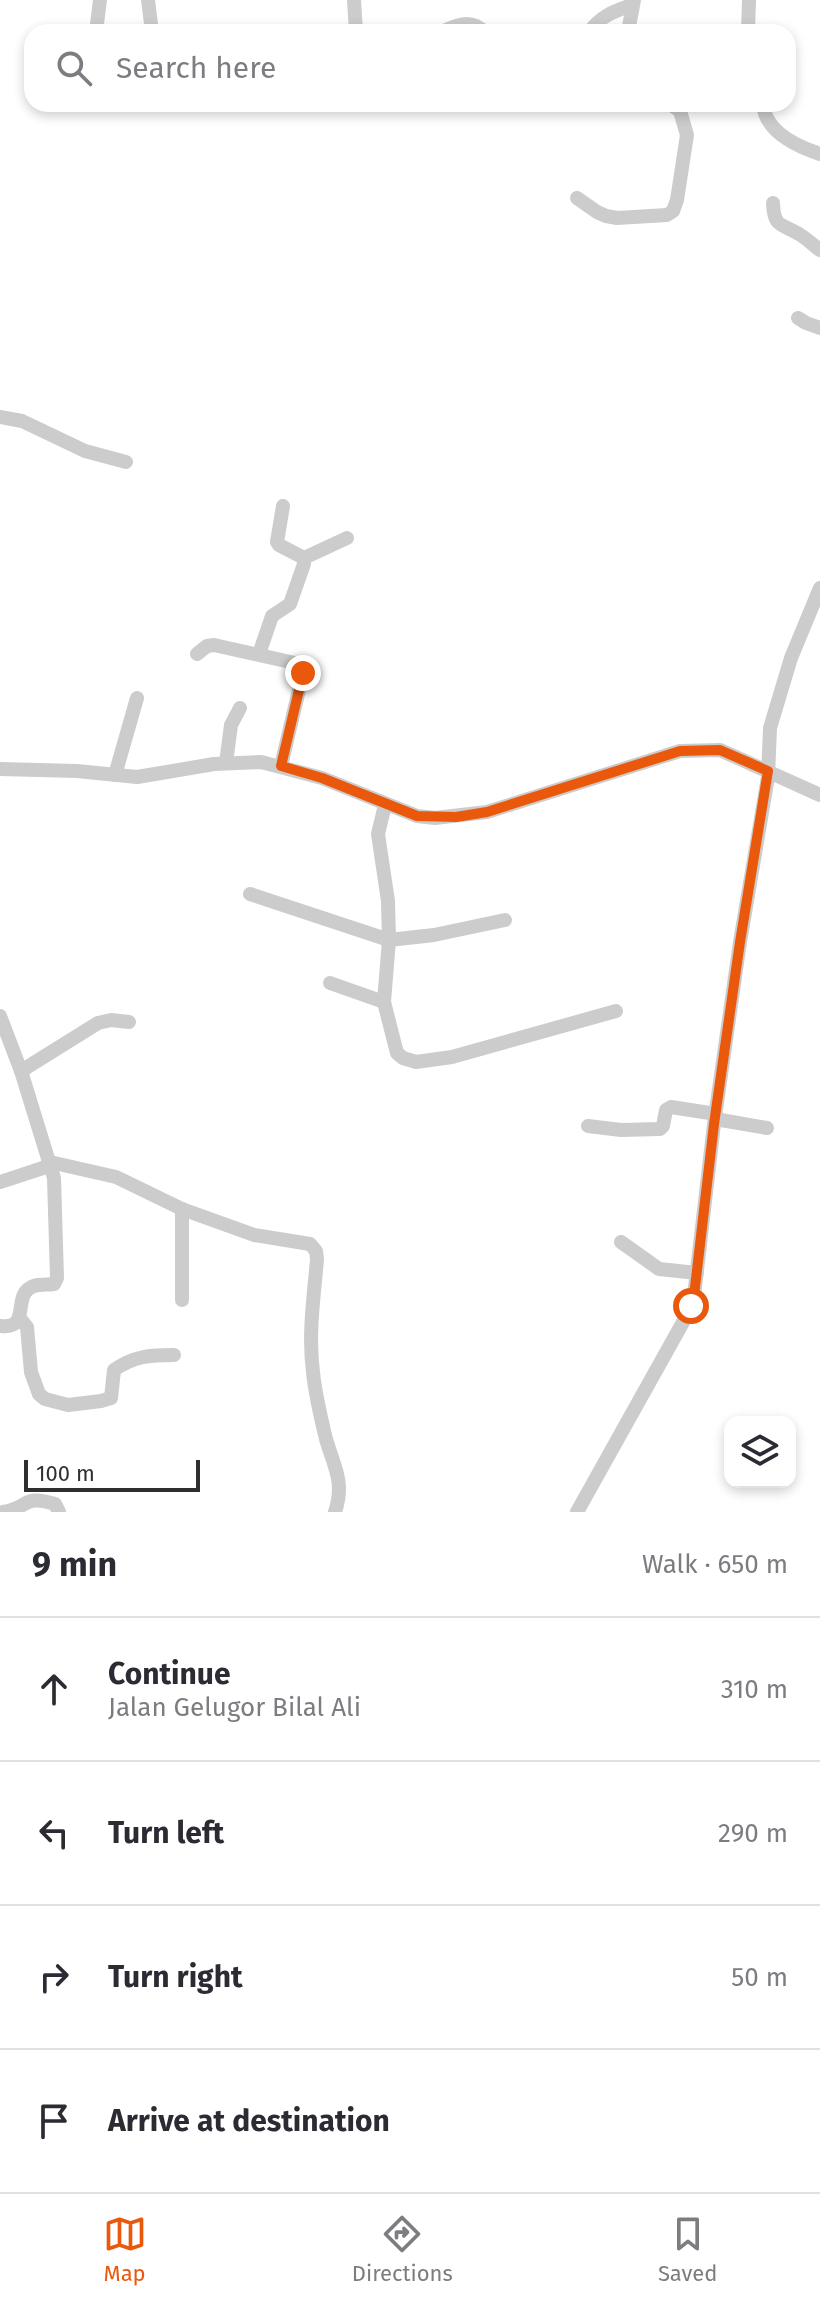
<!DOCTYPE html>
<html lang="en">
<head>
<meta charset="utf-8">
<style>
  :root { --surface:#fff; --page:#f2f2f3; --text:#2b2b33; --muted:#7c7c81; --line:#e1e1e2; --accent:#ea580c }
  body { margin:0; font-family:"Fira Sans",sans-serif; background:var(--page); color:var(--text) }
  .controls { position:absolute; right:24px; bottom:24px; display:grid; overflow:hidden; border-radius:16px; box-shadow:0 4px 12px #0003 }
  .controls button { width:72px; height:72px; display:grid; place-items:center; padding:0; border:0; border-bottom:2px solid var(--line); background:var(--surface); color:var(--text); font:40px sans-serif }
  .scale { position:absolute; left:24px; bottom:20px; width:176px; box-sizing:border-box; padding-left:8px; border:4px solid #2f2f2f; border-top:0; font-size:22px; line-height:28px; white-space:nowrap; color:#2f2f2f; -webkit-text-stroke:6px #fff; paint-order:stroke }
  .stop { position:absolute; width:24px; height:24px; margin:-18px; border:6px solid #ea580c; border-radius:50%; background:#fff }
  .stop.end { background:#ea580c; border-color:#fff; box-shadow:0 2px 8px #0008 }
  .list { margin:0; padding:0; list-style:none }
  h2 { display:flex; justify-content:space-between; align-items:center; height:104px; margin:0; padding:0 32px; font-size:34px }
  h2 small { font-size:26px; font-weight:400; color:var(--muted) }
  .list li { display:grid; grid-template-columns:52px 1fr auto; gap:24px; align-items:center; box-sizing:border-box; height:144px; padding:0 32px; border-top:2px solid var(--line) }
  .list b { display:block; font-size:30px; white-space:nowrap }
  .list p { margin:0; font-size:26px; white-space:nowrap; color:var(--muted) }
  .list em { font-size:26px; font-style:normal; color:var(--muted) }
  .icon { flex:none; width:44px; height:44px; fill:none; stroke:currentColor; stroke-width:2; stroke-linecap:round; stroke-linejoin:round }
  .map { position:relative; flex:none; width:820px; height:1512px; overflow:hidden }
  .search { position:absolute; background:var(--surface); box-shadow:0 4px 12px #0003; left:24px; right:24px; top:24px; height:88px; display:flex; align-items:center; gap:20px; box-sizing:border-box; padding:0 28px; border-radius:24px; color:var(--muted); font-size:30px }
  .sheet { height:680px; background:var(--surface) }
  nav { display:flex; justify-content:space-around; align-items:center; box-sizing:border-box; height:112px; border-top:2px solid var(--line); background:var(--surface); font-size:22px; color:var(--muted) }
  nav a { display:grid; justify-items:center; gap:4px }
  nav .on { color:var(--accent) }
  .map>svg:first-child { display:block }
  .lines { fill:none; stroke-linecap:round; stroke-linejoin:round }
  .minor { stroke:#ccc; stroke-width:14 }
  .route { stroke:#ea580c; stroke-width:10 }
</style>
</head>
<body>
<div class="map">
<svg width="820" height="1512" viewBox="0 0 820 1512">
  <rect width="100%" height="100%" fill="#fff"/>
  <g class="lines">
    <!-- minor -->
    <g class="minor">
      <polyline points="148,0 152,32"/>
      <polyline points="354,0 356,32"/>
      <polyline points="96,32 100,0"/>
      <path d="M 441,32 C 456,25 472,18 484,32"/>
      <path d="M 589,32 C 601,16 614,11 632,5"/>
      <polyline points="628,32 634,0"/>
      <polyline points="748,32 749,0"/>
      <path d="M 763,104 C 765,132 796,146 820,154"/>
      <polyline points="577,198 597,212 606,216 617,218 667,215 673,211 677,200 687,135 680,111 670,104"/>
      <path d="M 773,203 C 774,228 781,223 799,234 C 806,238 813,245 820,250"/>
      <polyline points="798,318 806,323 820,328"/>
      <polyline points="0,417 22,421 85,451 126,462"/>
      <polyline points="304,558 347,538"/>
      <polyline points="197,654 207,646 214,645 295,663 300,666 303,673 281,766"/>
      <polyline points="259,654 272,616 290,604 304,564 304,558 279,545 277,542 283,506"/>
      <polyline points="226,763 231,725 240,708"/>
      <polyline points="0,769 77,771 137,777 214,764 261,762 322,778 417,816 435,818 487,812 680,751 720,750 820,795"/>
      <polyline points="115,775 137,698"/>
      <polyline points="385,805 378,834 388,901 389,940 384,1002 397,1053 403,1058 416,1062 452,1057 616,1011"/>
      <polyline points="250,894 389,940 434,935 505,920"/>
      <polyline points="330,983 384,1002"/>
      <polyline points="0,1016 21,1071"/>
      <polyline points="715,1119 767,1128"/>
      <polyline points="588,1126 621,1130 660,1129 663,1126 666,1110 671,1107 716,1114"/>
      <path d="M 50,1162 L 116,1177 L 182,1209 L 254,1235 L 310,1244 L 316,1251 L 317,1259 C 314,1296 308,1334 313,1372 C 315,1394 321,1418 326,1439 C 334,1467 345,1482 335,1512"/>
      <polyline points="0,1182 52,1165"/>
      <polyline points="621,1242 659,1269 697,1273"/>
      <polyline points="182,1300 182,1209"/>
      <path d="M 19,1317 L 27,1327 L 31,1372 L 39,1394 L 45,1399 L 68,1405 L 101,1401 L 111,1398 L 114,1370 C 134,1356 150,1355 174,1355"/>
      <path d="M 0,1326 C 33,1330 10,1294 34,1286 C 40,1284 48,1285 54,1284 L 57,1278 L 54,1178 L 21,1071 L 98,1023 L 111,1020 L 129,1022"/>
      <path d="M 3,1512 C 30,1508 22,1494 55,1504 L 59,1512"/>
      <polyline points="577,1512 687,1315 694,1296 714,1124 740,942 768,777 770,728 791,658 820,588"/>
    </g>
  </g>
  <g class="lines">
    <!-- route -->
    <polyline class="route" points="303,673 281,766 322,778 417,816 456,817 487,812 680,751 720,750 768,771 740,942 714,1124 694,1296 691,1306"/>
  </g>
</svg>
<div class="controls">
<button><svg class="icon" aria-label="layers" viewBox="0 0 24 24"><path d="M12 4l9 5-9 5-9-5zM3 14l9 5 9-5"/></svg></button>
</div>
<div class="scale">100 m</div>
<div class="stop" style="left:691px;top:1306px"></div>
<div class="stop end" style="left:303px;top:673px"></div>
<div class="search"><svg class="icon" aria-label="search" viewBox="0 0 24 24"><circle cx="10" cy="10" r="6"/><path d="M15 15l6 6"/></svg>Search here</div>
</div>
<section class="sheet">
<h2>9 min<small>Walk · 650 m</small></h2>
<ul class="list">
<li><svg class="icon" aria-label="ahead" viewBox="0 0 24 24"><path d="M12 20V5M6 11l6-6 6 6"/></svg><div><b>Continue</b><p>Jalan Gelugor Bilal Ali</p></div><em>310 m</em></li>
<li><svg class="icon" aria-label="left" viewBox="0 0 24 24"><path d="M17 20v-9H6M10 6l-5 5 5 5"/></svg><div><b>Turn left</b></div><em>290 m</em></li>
<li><svg class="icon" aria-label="right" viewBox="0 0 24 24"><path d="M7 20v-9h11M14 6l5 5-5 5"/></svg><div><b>Turn right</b></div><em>50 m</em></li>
<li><svg class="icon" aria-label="arrive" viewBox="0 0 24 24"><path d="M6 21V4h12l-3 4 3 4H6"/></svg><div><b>Arrive at destination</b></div></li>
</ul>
</section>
<nav>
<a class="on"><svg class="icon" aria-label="map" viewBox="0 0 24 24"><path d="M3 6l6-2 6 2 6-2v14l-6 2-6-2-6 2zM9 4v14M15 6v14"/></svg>Map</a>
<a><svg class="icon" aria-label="directions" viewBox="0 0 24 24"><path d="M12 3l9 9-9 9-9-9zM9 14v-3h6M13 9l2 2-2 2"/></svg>Directions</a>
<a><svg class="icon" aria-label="saved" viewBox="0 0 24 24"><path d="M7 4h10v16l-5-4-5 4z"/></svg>Saved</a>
</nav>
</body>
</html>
